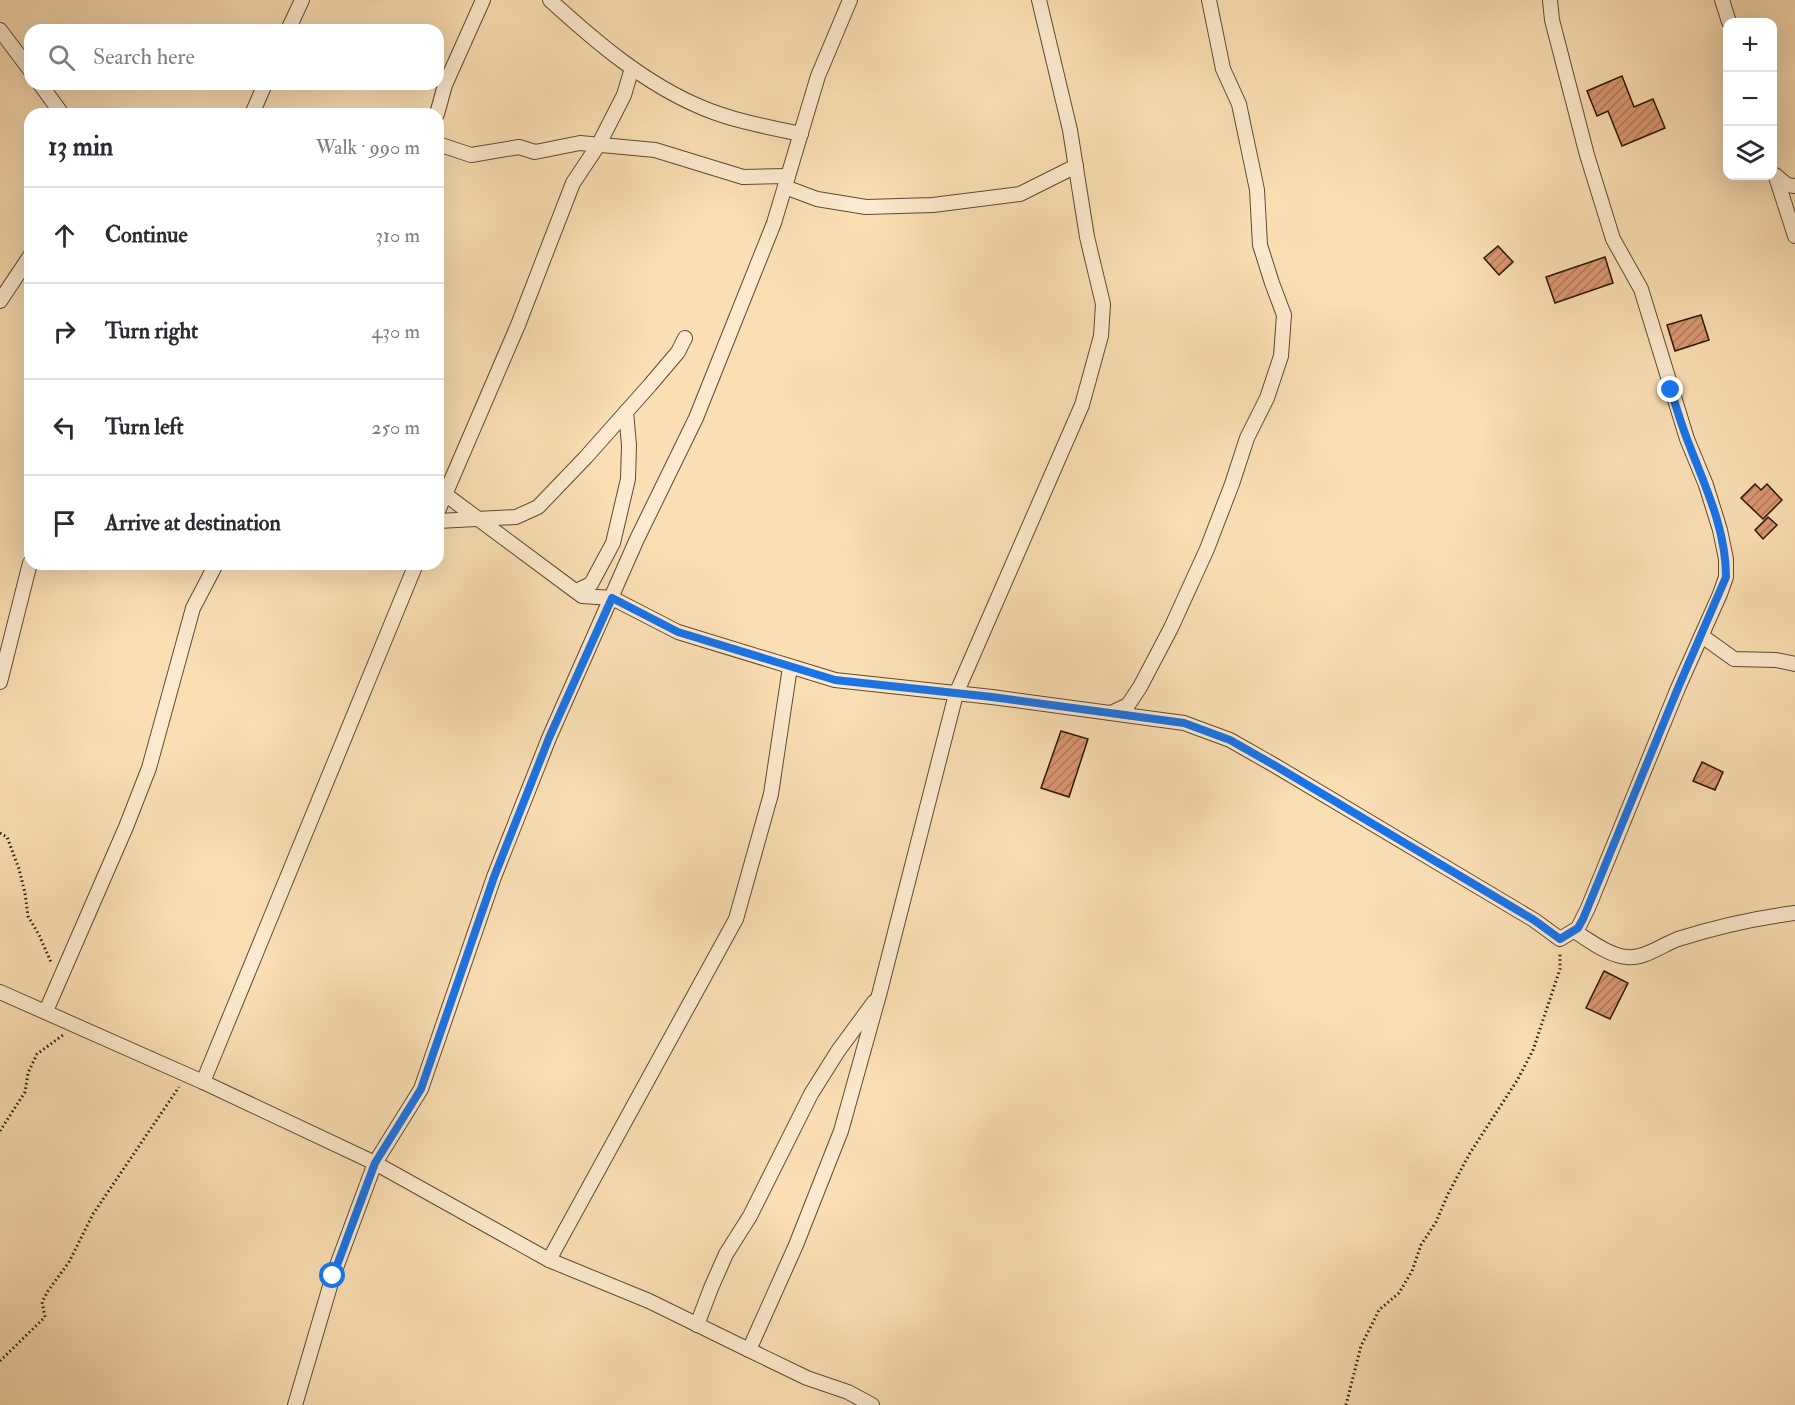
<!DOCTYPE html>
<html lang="en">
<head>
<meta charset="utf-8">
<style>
  :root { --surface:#fff; --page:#f2f2f3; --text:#2b2b33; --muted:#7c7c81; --line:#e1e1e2 }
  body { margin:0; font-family:"IM FELL Double Pica",serif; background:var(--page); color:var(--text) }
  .controls { position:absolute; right:18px; top:18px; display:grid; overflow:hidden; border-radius:12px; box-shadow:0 6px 24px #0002 }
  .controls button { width:54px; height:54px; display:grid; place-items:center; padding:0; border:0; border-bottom:2px solid var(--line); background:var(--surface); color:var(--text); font:30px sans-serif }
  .stop { position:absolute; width:18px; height:18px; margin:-14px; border:4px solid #1a73e8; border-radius:50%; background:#fff }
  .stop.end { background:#1a73e8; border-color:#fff; box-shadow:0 2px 6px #0008 }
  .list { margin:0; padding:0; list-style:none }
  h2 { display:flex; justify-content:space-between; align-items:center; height:78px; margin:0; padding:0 24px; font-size:26px }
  h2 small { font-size:20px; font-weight:400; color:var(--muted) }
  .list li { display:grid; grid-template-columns:39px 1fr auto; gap:18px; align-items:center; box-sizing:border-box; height:96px; padding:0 24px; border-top:2px solid var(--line) }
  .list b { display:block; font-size:22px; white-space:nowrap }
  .list em { font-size:20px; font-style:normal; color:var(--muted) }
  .icon { flex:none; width:33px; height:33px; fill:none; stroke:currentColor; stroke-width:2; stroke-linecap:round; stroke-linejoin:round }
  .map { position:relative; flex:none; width:1795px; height:1405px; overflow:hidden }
  .search { position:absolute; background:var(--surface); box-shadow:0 6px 24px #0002; left:24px; top:24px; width:420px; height:66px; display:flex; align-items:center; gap:15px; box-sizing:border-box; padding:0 21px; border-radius:18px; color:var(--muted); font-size:22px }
  .panel { position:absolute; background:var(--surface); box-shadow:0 6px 24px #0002; left:24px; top:108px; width:420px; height:462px; border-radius:18px }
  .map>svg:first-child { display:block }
  .building { fill:url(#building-hatch); stroke:#2b1706; stroke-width:1.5 }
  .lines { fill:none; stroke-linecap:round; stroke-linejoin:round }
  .street-casing { stroke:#5f4932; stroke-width:16 }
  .path { stroke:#2b1706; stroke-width:3; stroke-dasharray:1.5 3; stroke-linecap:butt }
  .street { stroke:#fceace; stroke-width:14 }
  .route { stroke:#1a73e8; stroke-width:8 }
</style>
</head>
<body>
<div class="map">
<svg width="1795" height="1405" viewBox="0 0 1795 1405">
  <defs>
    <pattern id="building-hatch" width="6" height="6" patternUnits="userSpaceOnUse" patternTransform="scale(1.5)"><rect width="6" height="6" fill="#da9873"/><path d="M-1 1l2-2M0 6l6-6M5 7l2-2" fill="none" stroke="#b17b5c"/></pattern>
  </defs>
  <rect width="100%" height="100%" fill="#fbdfb4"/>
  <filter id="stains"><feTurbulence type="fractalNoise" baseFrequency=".00333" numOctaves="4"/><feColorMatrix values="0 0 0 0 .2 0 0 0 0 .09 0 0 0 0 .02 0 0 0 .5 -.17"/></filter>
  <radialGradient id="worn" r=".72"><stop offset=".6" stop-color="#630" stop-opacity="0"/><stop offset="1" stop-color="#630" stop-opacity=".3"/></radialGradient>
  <!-- building -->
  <g class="building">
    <polygon points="1622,76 1634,107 1653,99 1665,128 1622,146 1608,111 1597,116 1587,91"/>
    <polygon points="1498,246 1513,262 1499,275 1484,258"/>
    <polygon points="1605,257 1613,283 1555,303 1546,277"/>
    <polygon points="1701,315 1709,340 1675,351 1667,325"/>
    <polygon points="1755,484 1761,490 1767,484 1782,500 1763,519 1741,498"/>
    <polygon points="1768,517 1777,525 1763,539 1755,530"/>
    <polygon points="1061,731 1088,739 1069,797 1041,788"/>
    <polygon points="1702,762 1723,772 1715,790 1693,781"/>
    <polygon points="1604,971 1628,983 1610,1019 1586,1008"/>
  </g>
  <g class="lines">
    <!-- street casing -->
    <g class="street-casing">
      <g id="street">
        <path d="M 550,0 C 596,42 645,84 703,108 C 734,121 768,127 801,134"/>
        <polyline points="1722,0 1729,22"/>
        <polyline points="0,30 30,70"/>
        <polyline points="288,30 302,0"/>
        <polyline points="40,84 62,114"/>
        <polyline points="252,114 265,84"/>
        <polyline points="437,114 445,85 483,0"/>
        <polyline points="438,144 471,155 519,147 535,152 580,143 655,150 743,177 788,176"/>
        <polyline points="1775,175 1787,185 1795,186"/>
        <polyline points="1776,177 1795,236"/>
        <polyline points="785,187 817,199 866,207 933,205 1020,194 1076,166"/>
        <polyline points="0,301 30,256"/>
        <polyline points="438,489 582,596 612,598 678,632 835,680 992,697 1184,723 1230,740 1274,765 1534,920 1560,939 1578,928 1588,908 1678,688 1720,594 1726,577 1726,559 1720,530 1706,485 1687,439 1641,289 1613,239 1587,155 1552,20 1550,0"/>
        <polyline points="438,511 518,325 573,183 599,144 624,95 632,68"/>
        <polyline points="438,521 516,517 538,507 586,457 650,385 678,352 685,338"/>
        <polyline points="576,591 591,584 613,543 628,479 629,445 626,412"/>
        <polyline points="1702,636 1734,659 1776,660 1795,664"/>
        <polyline points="0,682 30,563"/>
        <polyline points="1111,713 1128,705 1140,687 1171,628 1207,549 1232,484 1247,438 1267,398 1281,356 1284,315 1272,283 1260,245 1257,190 1251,161 1239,104 1223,69 1209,0"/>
        <path d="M 1574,931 C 1589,940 1609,956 1627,957 C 1644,959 1662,945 1678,939 C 1716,927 1755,918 1795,913"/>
        <polyline points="0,992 203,1082 375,1163 549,1260 649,1301 749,1350 796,1245 841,1131 879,995 956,694 1082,405 1101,336 1103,304 1087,237 1070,130 1039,0"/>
        <polyline points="46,1011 126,827 149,768 193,608 216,564"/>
        <polyline points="203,1082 416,564"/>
        <polyline points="549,1260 736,919 771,794 790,667"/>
        <polyline points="697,1325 711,1288 726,1254 750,1216 811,1094 838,1051 874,1002"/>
        <polyline points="749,1350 807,1378 848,1392 872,1405"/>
        <polyline points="295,1405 333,1276 375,1163 421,1089 494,877 549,738 637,539 696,418 774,223 818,76 850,0"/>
      </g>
    </g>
    <!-- path -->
    <g class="path">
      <polyline points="0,833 7,837 19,869 25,893 28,916 39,935 51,962"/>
      <polyline points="0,1131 25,1092 28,1073 37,1054 63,1035"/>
      <polyline points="0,1361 45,1317 42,1302 48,1291 69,1262 93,1214 179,1087"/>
      <polyline points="1346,1405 1361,1346 1379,1310 1399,1293 1412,1271 1421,1245 1436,1222 1448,1194 1470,1153 1518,1079 1533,1050 1560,969 1560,953"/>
    </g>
    <!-- street -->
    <use href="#street" class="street"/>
  </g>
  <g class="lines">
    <!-- route -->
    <path class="route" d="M 333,1276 L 375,1163 L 421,1089 L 494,877 L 549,738 L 612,598 L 678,632 L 835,680 L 992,697 L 1184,723 L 1230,740 L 1274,765 L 1534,920 L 1560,939 L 1578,928 L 1583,919 L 1678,688 L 1726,577 C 1726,528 1704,484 1687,439 C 1681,423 1676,407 1671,390"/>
  </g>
  <rect width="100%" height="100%" filter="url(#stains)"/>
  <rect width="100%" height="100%" fill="url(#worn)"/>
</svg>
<div class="controls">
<button>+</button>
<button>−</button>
<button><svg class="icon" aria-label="layers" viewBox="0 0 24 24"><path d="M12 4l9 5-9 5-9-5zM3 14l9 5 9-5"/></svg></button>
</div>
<div class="stop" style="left:333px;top:1276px"></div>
<div class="stop end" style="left:1671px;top:390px"></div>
<div class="search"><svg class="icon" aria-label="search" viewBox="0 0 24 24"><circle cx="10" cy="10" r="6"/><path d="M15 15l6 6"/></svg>Search here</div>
<section class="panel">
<h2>13 min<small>Walk · 990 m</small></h2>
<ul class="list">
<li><svg class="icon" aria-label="ahead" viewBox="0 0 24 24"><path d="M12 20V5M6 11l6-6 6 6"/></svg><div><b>Continue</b></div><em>310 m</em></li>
<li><svg class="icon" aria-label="right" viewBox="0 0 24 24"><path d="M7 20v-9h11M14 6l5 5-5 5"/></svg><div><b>Turn right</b></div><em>430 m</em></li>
<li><svg class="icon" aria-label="left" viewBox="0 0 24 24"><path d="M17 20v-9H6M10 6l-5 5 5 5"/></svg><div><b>Turn left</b></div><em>250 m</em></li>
<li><svg class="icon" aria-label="arrive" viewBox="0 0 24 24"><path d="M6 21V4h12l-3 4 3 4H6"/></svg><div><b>Arrive at destination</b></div></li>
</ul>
</section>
</div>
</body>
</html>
